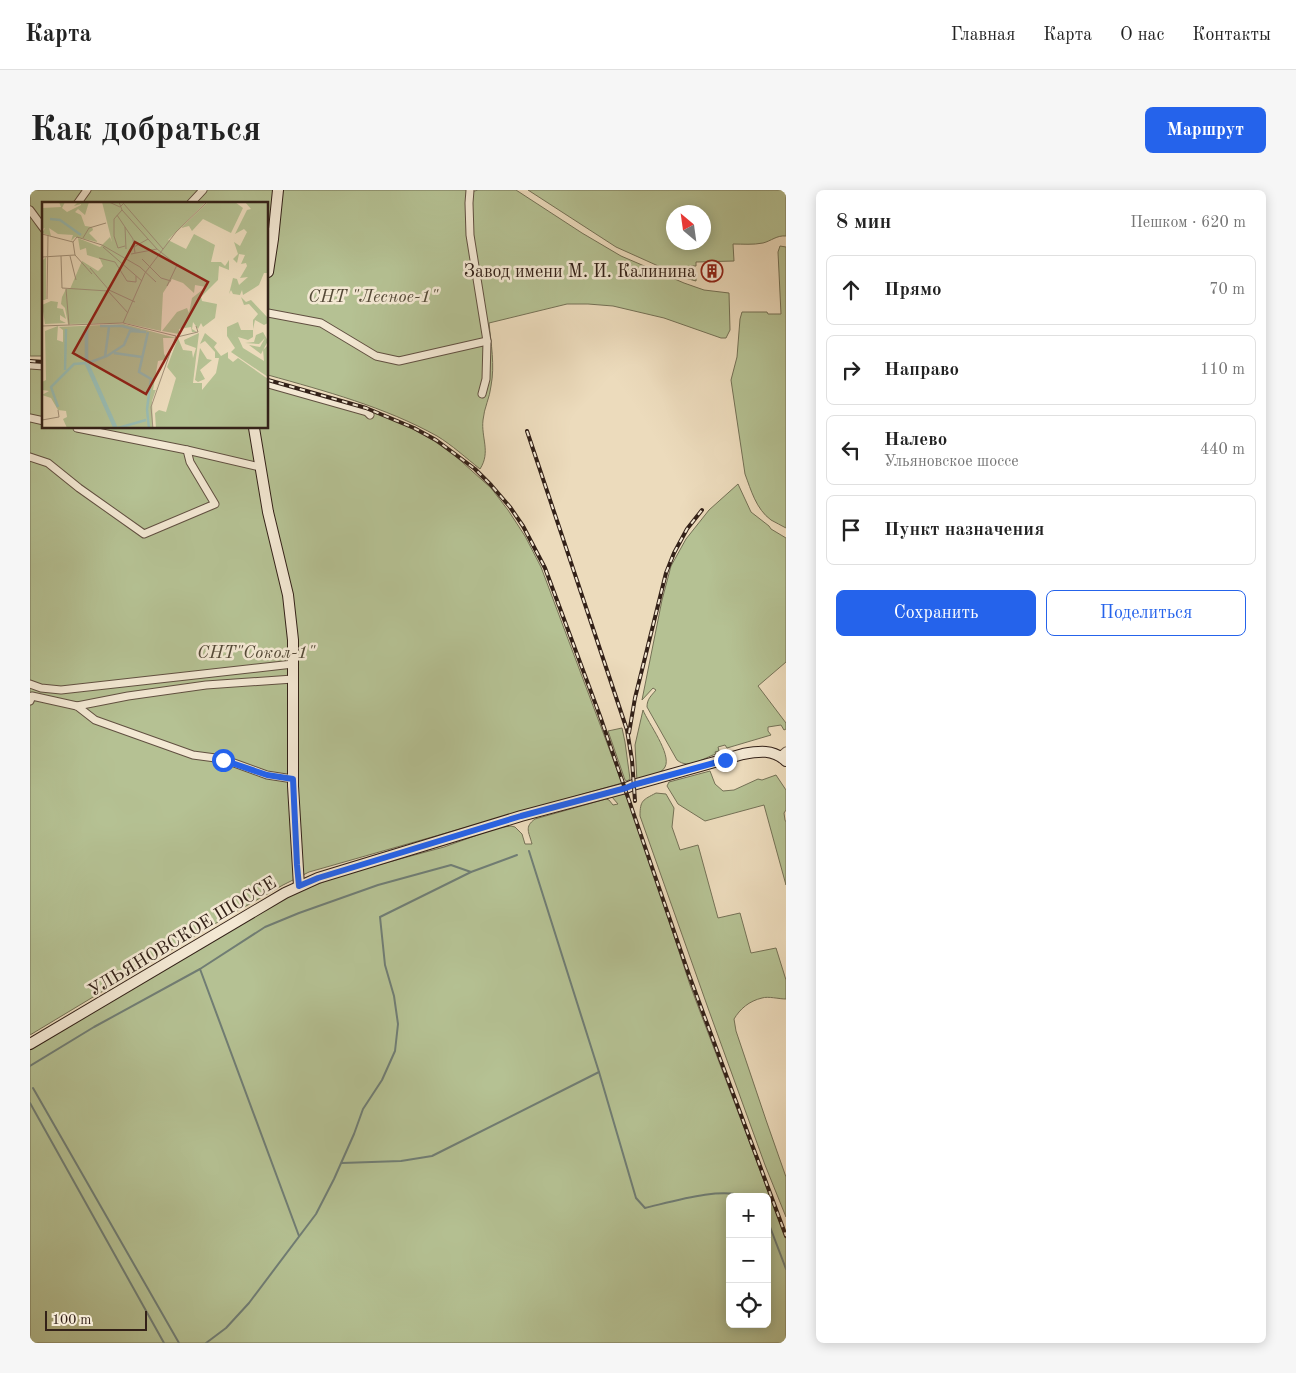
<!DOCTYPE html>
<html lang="ru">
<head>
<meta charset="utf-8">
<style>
  :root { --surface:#fff; --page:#f6f6f6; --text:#222; --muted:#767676; --line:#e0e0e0; --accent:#2563eb }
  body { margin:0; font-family:"Old Standard TT",serif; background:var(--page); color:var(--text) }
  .controls { position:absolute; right:15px; bottom:15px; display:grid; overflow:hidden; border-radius:8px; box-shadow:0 2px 12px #0003 }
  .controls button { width:45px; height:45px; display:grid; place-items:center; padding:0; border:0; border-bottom:1px solid var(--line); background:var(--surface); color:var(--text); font:25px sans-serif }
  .compass { position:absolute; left:636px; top:15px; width:45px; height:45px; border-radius:50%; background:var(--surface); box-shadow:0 2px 12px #0003; rotate:331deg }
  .scale { position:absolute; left:15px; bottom:12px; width:102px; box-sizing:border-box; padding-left:5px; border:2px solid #332118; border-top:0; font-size:14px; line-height:18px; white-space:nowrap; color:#332118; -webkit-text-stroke:4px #f3e8d3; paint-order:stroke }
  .stop { position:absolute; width:15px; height:15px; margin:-11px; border:4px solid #2563eb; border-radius:50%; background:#fff }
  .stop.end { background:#2563eb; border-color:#fff; box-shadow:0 1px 5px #0008 }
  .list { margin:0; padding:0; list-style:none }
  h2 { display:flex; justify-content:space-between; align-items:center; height:65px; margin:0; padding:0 20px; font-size:21px }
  h2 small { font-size:16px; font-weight:400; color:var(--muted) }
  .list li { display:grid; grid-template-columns:32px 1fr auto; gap:15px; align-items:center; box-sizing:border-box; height:70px; margin:0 10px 10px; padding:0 10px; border:1px solid var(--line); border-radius:8px }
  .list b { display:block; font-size:19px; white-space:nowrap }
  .list p { margin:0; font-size:16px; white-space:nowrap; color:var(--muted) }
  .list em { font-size:16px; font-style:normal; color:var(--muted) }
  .actions { display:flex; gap:10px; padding:15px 20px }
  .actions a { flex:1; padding:11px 0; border:1px solid var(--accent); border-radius:8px; text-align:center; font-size:18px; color:var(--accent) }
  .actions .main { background:var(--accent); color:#fff }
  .icon { flex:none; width:28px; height:28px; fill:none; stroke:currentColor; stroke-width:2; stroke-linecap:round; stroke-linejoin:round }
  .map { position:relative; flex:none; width:756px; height:1153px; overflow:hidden; border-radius:8px }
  header { display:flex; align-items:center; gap:30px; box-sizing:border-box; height:70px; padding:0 25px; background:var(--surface); border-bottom:1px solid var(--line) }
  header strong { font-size:24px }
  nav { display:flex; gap:28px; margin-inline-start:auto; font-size:18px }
  .intro { display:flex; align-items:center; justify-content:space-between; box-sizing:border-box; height:120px; padding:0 30px }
  h1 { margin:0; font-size:35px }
  .button { padding:12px 22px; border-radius:8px; background:var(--accent); color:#fff; font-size:18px; font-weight:700 }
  main { display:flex; gap:30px; padding:0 30px }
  aside { flex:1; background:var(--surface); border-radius:8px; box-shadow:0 2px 12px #0003 }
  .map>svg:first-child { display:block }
  .green { fill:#b5c193; stroke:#747156; fill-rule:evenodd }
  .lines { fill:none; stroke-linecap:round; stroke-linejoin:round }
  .stream { stroke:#707d74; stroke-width:2 }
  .street-casing { stroke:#615041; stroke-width:9 }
  .secondary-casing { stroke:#332118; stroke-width:12 }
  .street { stroke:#f3e8d3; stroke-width:7 }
  .secondary { stroke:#f3e8d3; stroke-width:10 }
  .rail-casing { stroke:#332118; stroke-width:4 }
  .rail { stroke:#f3e8d3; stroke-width:2; stroke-dasharray:5.5; stroke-linecap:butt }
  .route { stroke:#2563eb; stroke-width:6 }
  .labels { text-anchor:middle; stroke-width:5; stroke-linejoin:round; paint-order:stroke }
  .poi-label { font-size:18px; fill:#332118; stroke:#f3e8d3; text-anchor:end }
  .park-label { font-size:18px; font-style:italic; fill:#544937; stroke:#f3e8d3 }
  .street-label { font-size:18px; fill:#332118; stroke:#f3e8d3 }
  .inset-river { fill:none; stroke:#99bbb1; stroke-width:2.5 }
  .inset-road { fill:none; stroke:#a2917a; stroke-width:1 }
  .view { fill:#8f2418; fill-opacity:0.15; stroke:#8f2418; stroke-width:2.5 }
  .inset-edge { fill:none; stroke:#332118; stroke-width:2.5 }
</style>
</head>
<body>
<header>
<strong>Карта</strong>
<nav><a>Главная</a><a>Карта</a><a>О нас</a><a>Контакты</a></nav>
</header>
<div class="intro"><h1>Как добраться</h1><a class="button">Маршрут</a></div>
<main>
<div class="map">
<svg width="756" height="1153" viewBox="0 0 756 1153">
  <rect width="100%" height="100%" fill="#ecdbbc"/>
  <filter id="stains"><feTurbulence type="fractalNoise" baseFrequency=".004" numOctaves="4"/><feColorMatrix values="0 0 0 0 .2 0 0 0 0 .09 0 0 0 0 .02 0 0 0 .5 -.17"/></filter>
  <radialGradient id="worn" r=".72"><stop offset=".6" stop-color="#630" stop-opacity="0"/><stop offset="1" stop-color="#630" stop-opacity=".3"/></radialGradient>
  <!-- green -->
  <g class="green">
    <path d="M 0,0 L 441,0 L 441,2 L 448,0 L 486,0 L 552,43 L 591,66 L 654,93 L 674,100 L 699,103 L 700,140 L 696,148 L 691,148 L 634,128 L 583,116 L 558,114 L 537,114 L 459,133 C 461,154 465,175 461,196 C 460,207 454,218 453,230 C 451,248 461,262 450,279 C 436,268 422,255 407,246 C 355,217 295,201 238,185 L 238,14 L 14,14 L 14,166 L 0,166 Z"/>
    <path d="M 498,0 L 756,0 L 756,46 C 747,45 741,51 733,53 C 723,55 713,54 703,54 L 704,71 L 666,72 L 666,76 L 661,76 L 661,87 L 666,87 L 666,91 L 655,88 L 586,57 ZM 644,22 L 674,22 L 674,52 L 644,52 Z"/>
    <path d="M 750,56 L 756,57 L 756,338 C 751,335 746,333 741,330 C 726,319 721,300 715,284 L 701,190 L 707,167 L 710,129 L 712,122 L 737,122 L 738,124 L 751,124 L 748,62 Z"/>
    <polygon points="0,173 14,174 14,238 238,238 238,192 357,227 383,239 404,251 422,263 461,298 478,320 495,346 511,377 592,593 279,682 253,695 181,736 0,845"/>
    <path d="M 708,294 L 721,322 L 739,336 L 741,339 L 756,348 L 756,472 L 728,496 L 756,533 L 756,539 L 754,540 L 751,535 L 738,537 L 738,541 L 741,545 L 697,558 L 695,555 L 688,557 L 689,561 L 685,562 L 686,564 C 673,568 659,580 647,570 L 617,517 C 617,509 621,506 626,500 L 623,498 L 612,510 L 632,410 L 641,376 L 656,349 L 679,320 Z"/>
    <path d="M 613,520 C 618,533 642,564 635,577 C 631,585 615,588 607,591 L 605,555 Z"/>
    <polygon points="592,538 595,552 600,589 597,591 595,590 578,541"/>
    <polygon points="680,581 685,594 693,601 704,600 728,589 732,590 746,585 756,600 756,620 754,623 755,630 756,632 756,695 734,615 675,631 648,614 637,596 639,592"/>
    <path d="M 593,603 L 596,606 L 605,627 L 660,795 L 756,1049 L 756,1153 L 0,1153 L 0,860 L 260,705 L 275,699 L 311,685 L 414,657 L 467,638 L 481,636 L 485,637 L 492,644 L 495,654 L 502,654 C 499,642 494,637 505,629 L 576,609 L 579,610 L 583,615 L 588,614 L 582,607 ZM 700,1007 L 737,1007 L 737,1134 L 700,1134 Z"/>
    <path d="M 626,603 L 636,604 L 644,618 L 642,637 L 650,660 L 668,655 L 688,728 L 710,723 L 721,763 L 746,758 L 756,790 L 756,809 C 749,809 738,806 732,808 C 719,811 710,819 704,829 L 706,841 L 736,930 L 756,987 L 756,1027 L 735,975 L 678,818 L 610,626 C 610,610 613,610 626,603 Z"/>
  </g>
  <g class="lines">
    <!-- stream -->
    <g class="stream">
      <path d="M 499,661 L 569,882 L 606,1008 L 615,1018 C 641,1012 692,996 716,1007"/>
      <polyline points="170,779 269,1046"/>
      <polyline points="0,876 64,837 170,779 235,737 269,723 348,695 421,675 441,682"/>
      <polyline points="3,898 149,1153"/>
      <polyline points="0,913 134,1153"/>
      <polyline points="312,973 371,971 402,966 569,882"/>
      <polyline points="737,1029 756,1079"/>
      <polyline points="176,1153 196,1138 219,1113 286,1024 304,989 324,944 333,919 352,890 365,861 368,834 364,806 355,775 350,727 441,682 487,665"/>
    </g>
    <!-- street casing -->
    <g class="street-casing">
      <g id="street">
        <polyline points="440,0 439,13 440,45 457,151 456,189 452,204"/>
        <polyline points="47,14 57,0"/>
        <polyline points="160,14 173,0"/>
        <polyline points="0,20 14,39"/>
        <polyline points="238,123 291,133 346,166 369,171 457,151"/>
        <polyline points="0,175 14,176"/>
        <polyline points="238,194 337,222 340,225"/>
        <polyline points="0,228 14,231"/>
        <polyline points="47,238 157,260 230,277"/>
        <polyline points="0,267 18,273 49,298 114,344 185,314 160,272 157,260"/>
        <polyline points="0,494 11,498 31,500 263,474"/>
        <polyline points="0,511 2,506 47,516 65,530 163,565 193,569 237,585 263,589"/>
        <polyline points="47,516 98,506 176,495 263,489"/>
        <polyline points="750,566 756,561"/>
      </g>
    </g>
    <!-- secondary casing -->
    <g class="secondary-casing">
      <g id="secondary">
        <polyline points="238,82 243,49 248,0"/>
        <polyline points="224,238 238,322 258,405 263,450 263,596 269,696"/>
        <path d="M 0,854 L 255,703 L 288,688 L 491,626 L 596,598 L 603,595 L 713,564 C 729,561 743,559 756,571"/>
      </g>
    </g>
    <!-- street -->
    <use href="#street" class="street"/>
    <!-- secondary -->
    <use href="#secondary" class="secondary"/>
    <!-- rail casing -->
    <g class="rail-casing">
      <g id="rail">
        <polyline points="0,171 14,172"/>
        <polyline points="238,190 336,218 384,238 406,250 445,279 461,295 480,317 493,336 515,378 570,526 659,785 756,1046"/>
        <polyline points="497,241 597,540 602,570 605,611"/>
        <polyline points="599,543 605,508 636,383 644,363 657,339 672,320"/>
      </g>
    </g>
    <!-- rail -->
    <use href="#rail" class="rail"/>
  </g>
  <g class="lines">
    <!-- route -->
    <polyline class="route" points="193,570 237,585 263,589 267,675 269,696 288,688 491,626 596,598 603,595 695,570"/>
  </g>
  <!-- icons -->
  <defs>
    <g id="building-ring" transform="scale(1.125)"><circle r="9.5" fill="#f3e8d3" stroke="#8f2418" stroke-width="1.5"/><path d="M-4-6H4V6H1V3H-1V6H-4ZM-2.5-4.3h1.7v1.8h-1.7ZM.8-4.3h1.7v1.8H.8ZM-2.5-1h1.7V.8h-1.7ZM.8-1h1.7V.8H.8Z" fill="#8f2418"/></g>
  </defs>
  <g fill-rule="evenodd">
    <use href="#building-ring" x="682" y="81"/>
  </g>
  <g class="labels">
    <!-- poi labels -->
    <g class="poi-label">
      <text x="666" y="87">Завод имени М. И. Калинина</text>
    </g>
    <!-- park labels -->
    <g class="park-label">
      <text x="343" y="112">СНТ "Лесное-1"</text>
      <text x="226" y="468">СНТ"Сокол-1"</text>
    </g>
    <!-- street labels -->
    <g class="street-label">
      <text transform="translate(152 746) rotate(-31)" y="6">УЛЬЯНОВСКОЕ ШОССЕ</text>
    </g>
  </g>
  <!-- overview -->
  <g transform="translate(12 12)">
    <rect width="226" height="226" fill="#ecdbbc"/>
    <path d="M 17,0 L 23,0 L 20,6 L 25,10 L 39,3 L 39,7 L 39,2 L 32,4 L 36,0 L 47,0 L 43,13 L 36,7 L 33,10 L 39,13 L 43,24 L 50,25 L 51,28 L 47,31 L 56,40 L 33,35 L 29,39 L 31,33 L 16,32 L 7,26 L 9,34 L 0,31 L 3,26 L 0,27 L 0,6 L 19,5 ZM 60,0 L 164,0 L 126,38 L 144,47 L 152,32 L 173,43 L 169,60 L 179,60 L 183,64 L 187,58 L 187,68 L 177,64 L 176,78 L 159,95 L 160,99 L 175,102 L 173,116 L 161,125 L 159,121 L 156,127 L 151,120 L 150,127 L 155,130 L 150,130 L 149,125 L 137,127 L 137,132 L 120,129 L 135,110 L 145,106 L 147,111 L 150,96 L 164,85 L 153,83 L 152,91 L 141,81 L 130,77 L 121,91 L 119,129 L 83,121 L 26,122 L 23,106 L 19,102 L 20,95 L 24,87 L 28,87 L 40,59 L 56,69 L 61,64 L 58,57 L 45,53 L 44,46 L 38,48 L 36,36 L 58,45 L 68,35 L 70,40 ZM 166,0 L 193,0 L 201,6 L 189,31 L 161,17 L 150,29 L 147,24 L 139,26 ZM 203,0 L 226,0 L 226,71 L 222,71 L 217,83 L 201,93 L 200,88 L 198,93 L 191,92 L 189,88 L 187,92 L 191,76 L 195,77 L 197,83 L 206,75 L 198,76 L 205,64 L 204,61 L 199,62 L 203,53 L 197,52 L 195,61 L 191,57 L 196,52 L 192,40 L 198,44 L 205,30 L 202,27 L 193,32 L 205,8 L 209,7 ZM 4,55 L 4,97 L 3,98 L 1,98 L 0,59 ZM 199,95 L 204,100 L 209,98 L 226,116 L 226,121 L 222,123 L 213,118 L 211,127 L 211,118 L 216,112 L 207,102 L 202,103 ZM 9,99 L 16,100 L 15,106 L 21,107 L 24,117 L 18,113 L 18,118 L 24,121 L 3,122 L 0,103 ZM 196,120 L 199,128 L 211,128 L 211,135 L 206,138 L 196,135 L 201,146 L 222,159 L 221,148 L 226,143 L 226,175 L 189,150 L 193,146 L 185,134 L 185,125 ZM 82,122 L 134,136 L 121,136 L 122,152 L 126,157 L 116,159 L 111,188 L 114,188 L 119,173 L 110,199 L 111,226 L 25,226 L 21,217 L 25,215 L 24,209 L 16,208 L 9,196 L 0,193 L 7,189 L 0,188 L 0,180 L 4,178 L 3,129 L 16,124 L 15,138 L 21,140 L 21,128 L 17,125 ZM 221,130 L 226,139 L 219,152 L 207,143 L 218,145 L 223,136 L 217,142 L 203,141 L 212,140 L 214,133 ZM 157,131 L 151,181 L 160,181 L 160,188 L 174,171 L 177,156 L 173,156 L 173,150 L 163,139 L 158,142 L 163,131 L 175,141 L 172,145 L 179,154 L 186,150 L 186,156 L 191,160 L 196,156 L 226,177 L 226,226 L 114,227 L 113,211 L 117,208 L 124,210 L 134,176 L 125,165 L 136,136 L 141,148 L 150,149 L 151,156 L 154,146 L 143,142 L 142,138 ZM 158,146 L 165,157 L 170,158 L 158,168 L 163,177 L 156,180 L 153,178 Z" fill="#b5c193"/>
    <path class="inset-river" d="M 8,17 L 18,18 L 39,33M 58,124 L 80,124 L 98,129M 45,127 L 45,159M 106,130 L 97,170 L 109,177 L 105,207 L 107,227M 72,151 L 100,155M 63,155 L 67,125M 46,161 L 65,154 L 82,143 L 88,129 L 104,130M 44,162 L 73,227M 46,162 L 75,227M 23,168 L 24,127M 16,205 L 9,185 L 32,162 L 44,161 L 44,127M 76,226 L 104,218"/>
    <path class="inset-road" d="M 67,0 L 78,5 L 83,0M 77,0 L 80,8 L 115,47 L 135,63 L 125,84M 82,2 L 121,47M 80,8 L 72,17 L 72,34 L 76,46 L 83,44M 75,13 L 91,37 L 93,51M 83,25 L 84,47M 0,32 L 31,40M 41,36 L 47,26 L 64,21M 31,40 L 35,35 L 60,43 L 98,65 L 114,80M 31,40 L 33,53 L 50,72M 61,45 L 100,79M 92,45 L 106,37M 89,52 L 115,47M 19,54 L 20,86 L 66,89 L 86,111M 28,54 L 34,78M 0,55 L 33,53M 57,56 L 73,60 L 85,79 L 94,80 L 94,74M 100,57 L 119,76 L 129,79M 48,66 L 67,88 L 93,100M 24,87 L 27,123M 5,97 L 6,33M 81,121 L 103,71 L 134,30 L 165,0M 0,124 L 81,121 L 134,134 L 109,205 L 111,227M 135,135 L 156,130 L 154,124M 0,218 L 17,215 L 16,208"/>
    <path class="view" d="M 93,40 L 166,80 L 104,192 L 31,151 Z"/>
    <rect width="226" height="226" class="inset-edge"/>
  </g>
  <rect width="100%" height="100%" filter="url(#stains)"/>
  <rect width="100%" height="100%" fill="url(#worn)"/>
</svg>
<div class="controls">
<button>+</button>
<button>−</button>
<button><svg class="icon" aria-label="locate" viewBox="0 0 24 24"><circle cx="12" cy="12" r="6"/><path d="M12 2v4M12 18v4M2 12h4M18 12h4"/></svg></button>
</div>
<svg class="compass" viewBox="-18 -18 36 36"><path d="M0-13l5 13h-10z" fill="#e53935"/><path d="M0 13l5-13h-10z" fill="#767676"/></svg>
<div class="scale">100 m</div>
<div class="stop" style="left:193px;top:570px"></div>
<div class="stop end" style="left:695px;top:570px"></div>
</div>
<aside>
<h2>8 мин<small>Пешком · 620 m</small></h2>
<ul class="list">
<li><svg class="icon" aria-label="ahead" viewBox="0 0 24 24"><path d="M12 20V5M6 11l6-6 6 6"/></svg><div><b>Прямо</b></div><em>70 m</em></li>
<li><svg class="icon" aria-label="right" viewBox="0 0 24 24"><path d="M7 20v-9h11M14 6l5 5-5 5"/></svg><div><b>Направо</b></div><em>110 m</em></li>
<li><svg class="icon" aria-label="left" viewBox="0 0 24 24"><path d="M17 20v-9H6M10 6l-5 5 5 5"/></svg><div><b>Налево</b><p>Ульяновское шоссе</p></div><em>440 m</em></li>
<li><svg class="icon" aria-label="arrive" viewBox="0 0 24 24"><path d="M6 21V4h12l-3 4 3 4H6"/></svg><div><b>Пункт назначения</b></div></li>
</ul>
<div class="actions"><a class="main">Сохранить</a><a>Поделиться</a></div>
</aside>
</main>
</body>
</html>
